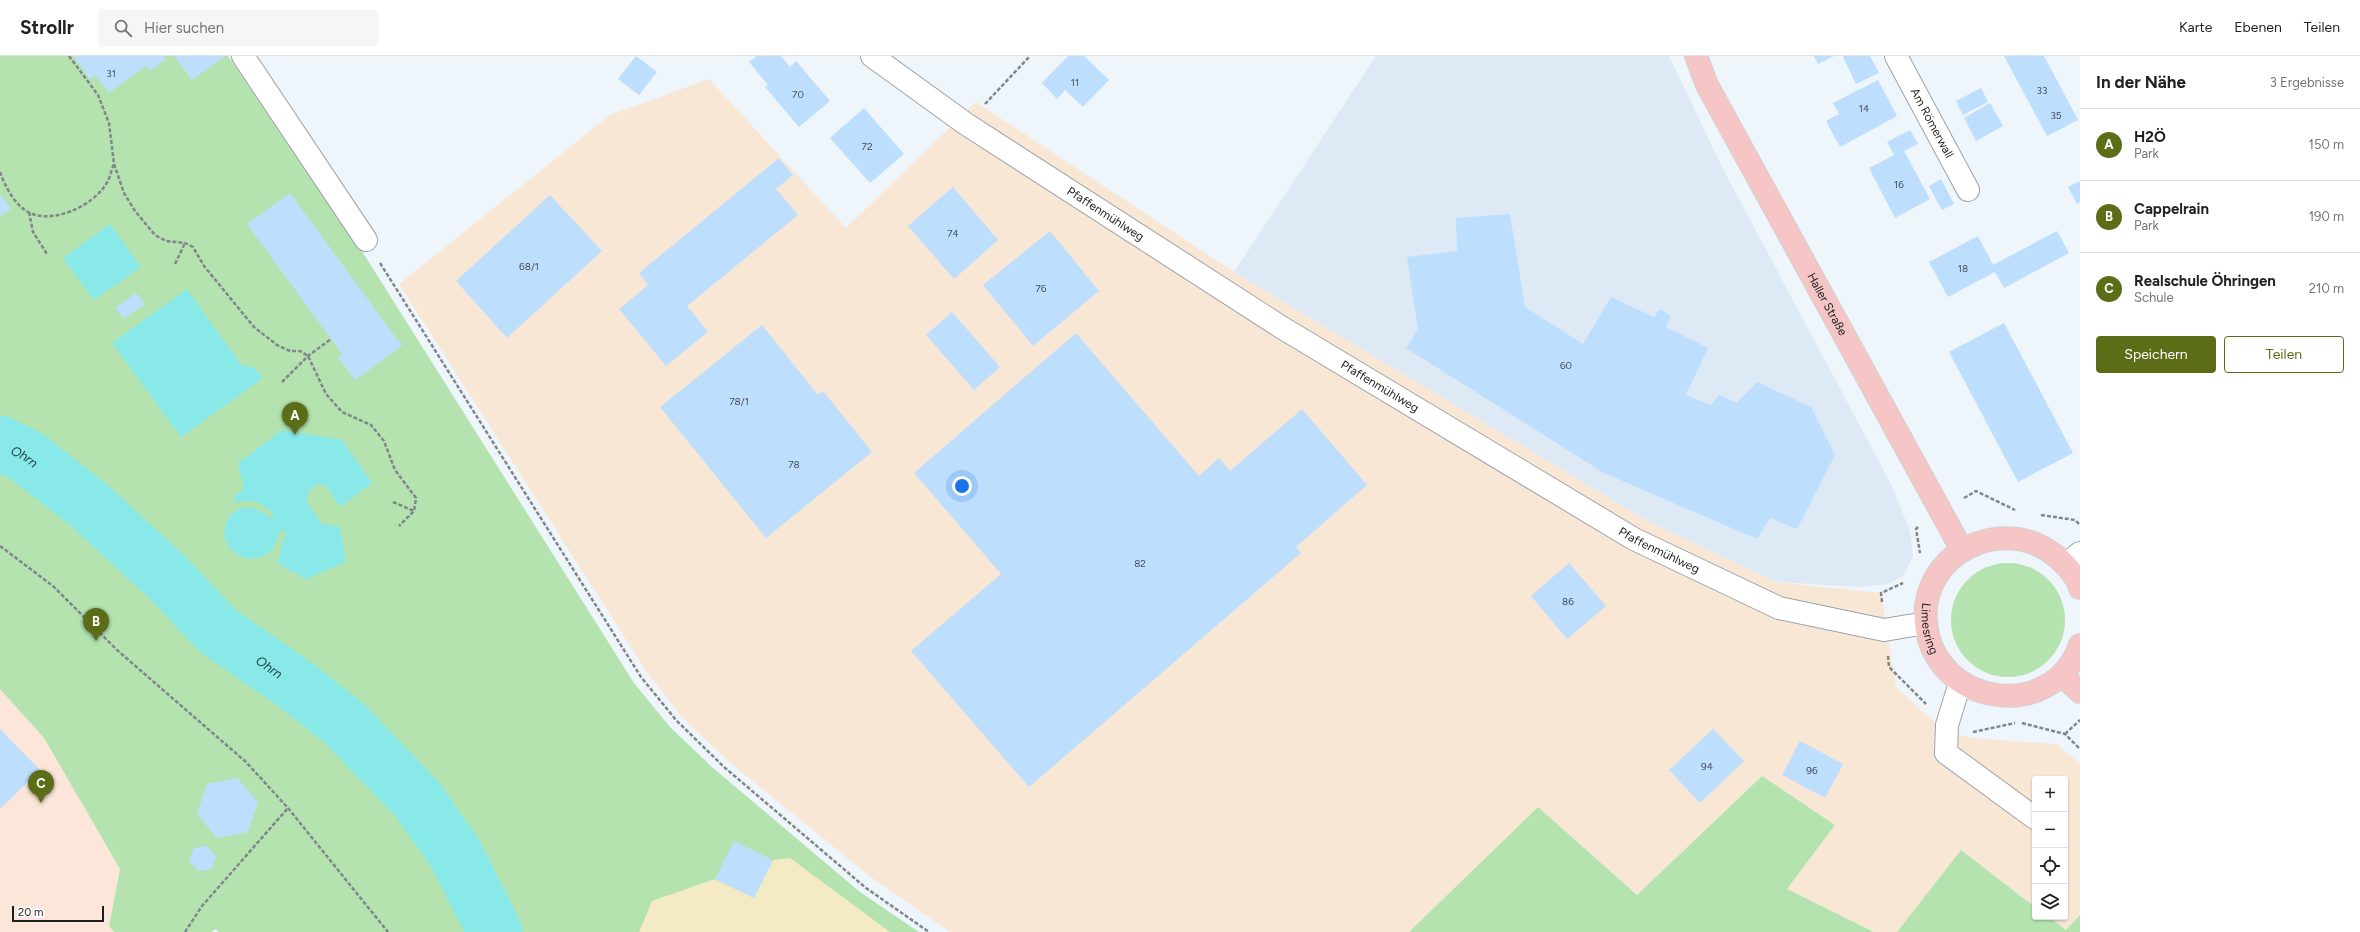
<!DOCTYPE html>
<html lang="de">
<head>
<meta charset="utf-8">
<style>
  :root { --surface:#fff; --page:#f6f6f6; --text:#222; --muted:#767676; --line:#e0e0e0; --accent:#5c6d18 }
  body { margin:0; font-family:Figtree,sans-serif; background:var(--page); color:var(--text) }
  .controls { position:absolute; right:12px; bottom:12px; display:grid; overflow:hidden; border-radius:4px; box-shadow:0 1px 3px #0004 }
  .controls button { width:36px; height:36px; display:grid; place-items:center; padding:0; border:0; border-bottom:1px solid var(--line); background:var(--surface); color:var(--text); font:20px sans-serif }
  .scale { position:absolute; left:12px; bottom:10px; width:92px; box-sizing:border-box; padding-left:4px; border:2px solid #1c1e20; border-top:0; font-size:11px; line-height:14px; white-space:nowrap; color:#1c1e20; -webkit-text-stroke:3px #fff; paint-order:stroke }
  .you { position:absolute; left:962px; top:430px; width:14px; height:14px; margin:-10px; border:3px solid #fff; border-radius:50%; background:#1a73e8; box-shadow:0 0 0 6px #1a73e833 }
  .badge { display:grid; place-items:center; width:26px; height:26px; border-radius:50%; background:var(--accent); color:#fff; font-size:13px; font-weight:700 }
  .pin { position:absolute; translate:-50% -33px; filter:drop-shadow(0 1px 2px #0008) }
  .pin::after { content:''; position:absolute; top:21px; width:14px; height:12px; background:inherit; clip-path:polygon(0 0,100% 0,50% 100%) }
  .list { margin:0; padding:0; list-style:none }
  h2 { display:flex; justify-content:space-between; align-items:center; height:52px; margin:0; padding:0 16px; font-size:17px }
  h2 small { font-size:13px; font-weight:400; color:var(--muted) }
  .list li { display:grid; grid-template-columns:26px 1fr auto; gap:12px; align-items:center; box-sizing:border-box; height:72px; padding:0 16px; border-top:1px solid var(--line) }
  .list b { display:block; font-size:15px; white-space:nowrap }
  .list p { margin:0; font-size:13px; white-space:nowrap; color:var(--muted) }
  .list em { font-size:13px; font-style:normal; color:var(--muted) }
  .actions { display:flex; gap:8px; padding:12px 16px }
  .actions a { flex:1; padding:9px 0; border:1px solid var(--accent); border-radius:4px; text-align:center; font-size:14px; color:var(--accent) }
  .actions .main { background:var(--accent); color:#fff }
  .icon { flex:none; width:22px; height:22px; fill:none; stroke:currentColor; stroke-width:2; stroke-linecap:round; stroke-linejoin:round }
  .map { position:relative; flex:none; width:2080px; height:876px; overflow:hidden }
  header { display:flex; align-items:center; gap:24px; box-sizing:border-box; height:56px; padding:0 20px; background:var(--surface); border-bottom:1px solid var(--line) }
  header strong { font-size:19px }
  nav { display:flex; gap:22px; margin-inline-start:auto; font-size:14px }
  .search { width:280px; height:36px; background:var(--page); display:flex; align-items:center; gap:10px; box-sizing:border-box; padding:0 14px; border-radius:4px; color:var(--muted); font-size:15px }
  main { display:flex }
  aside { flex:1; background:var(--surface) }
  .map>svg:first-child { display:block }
  .built { fill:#ddeaf6 }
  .industrial { fill:#f9e7d6 }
  .education { fill:#fce5d9 }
  .green { fill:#b4e3b0 }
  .sand { fill:#f4ebc5 }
  .water { fill:#89e9e9 }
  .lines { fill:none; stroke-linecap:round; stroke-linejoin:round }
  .river { stroke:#89e9e9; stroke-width:55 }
  .building { fill:#bddefd }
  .minor-casing { stroke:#9da3a9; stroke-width:24 }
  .major-casing { stroke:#d2d2d2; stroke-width:24 }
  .path { stroke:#81868a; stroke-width:2.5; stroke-dasharray:4 2; stroke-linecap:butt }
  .minor { stroke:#fff; stroke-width:22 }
  .major { stroke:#f6c5c5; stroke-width:22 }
  .labels { text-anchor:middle; stroke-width:3; stroke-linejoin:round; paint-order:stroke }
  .number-label { font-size:10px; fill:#444e57 }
  .street-label { font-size:12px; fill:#1c1e20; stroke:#fff }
  .water-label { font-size:13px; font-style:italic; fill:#1a4747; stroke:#fff }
</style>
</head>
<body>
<header>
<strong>Strollr</strong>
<div class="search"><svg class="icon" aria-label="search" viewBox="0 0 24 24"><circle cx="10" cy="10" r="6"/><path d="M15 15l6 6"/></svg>Hier suchen</div>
<nav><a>Karte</a><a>Ebenen</a><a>Teilen</a></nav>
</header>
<main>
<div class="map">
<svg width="2080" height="876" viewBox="0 0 2080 876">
  <rect width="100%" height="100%" fill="#eef5fb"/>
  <!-- built -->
  <polygon class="built" points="1376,0 1669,0 1723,113 1891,428 1910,475 1913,500 1904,519 1888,528 1859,531 1776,526 1647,465 1234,216"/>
  <!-- industrial -->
  <polygon class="industrial" points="709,23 846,172 976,46 1234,216 1647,465 1776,526 1881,537 1896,631 1943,674 1971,682 2057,688 2080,708 2080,859 2066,875 2049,861 2065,861 2065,723 2035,723 2035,851 1961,794 1897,876 1874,876 1787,833 1762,720 1637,839 1538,751 1409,876 950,876 872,822 728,705 681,660 646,615 399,228 610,59"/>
  <!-- education -->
  <polygon class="education" points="0,633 44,682 120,813 109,870 114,876 0,876"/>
  <!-- green -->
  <g class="green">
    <polygon points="0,0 228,0 360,192 634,627 670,671 712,711 860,836 919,876 219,876 215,873 212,876 114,876 109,870 120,813 44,682 0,633"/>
    <circle cx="2008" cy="564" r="57"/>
    <polygon points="1762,720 1835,769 1787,833 1874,876 1409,876 1538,751 1637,839"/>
    <polygon points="1961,794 2035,851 2035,861 2049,861 2066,874 2080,859 2080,876 1897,876"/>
  </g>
  <!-- sand -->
  <polygon class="sand" points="790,802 890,876 639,876 652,845 715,823 754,842 773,804"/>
  <!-- water -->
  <g class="water">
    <polygon points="110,168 141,211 94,244 63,202"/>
    <polygon points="187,233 242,310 253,311 263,322 181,381 112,287"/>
    <path d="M 282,374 L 342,384 L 372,427 L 340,451 L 326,430 L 318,428 L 309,435 L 306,445 L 322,468 L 340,471 L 346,506 L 306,523 L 277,507 L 286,475 L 280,475 C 271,523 212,501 227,465 C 230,459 235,454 240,453 C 252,449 261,454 270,462 L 274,459 C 263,447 252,442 236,447 L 234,440 L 244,433 L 238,407 Z"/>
  </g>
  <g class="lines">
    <!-- river -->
    <path class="river" id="s1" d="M 0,387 L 26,400 L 90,450 L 169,523 L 218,575 L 297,630 L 345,668 L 417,743 L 455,797 L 495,876"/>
  </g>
  <!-- building -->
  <g class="building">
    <polygon points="73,0 163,0 165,4 150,15 146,10 109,37 95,19 90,23"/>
    <polygon points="174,0 225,0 192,24"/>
    <polygon points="636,0 657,16 639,39 618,23"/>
    <polygon points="757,0 781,0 790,11 796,5 830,45 799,71 765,31 768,29 749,6"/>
    <polygon points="1068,0 1084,0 1109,24 1083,51 1065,34 1057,43 1042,27"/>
    <polygon points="1814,0 1834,0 1818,8"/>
    <polygon points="1845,0 1870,0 1879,17 1856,28 1843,1"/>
    <polygon points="2004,0 2044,0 2078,64 2047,80"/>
    <polygon points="1878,24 1897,60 1840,91 1826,65 1839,58 1833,47"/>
    <polygon points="1981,32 1988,46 1963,59 1956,45"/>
    <polygon points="1990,47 2003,70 1976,85 1964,62"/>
    <polygon points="864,52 904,98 870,127 830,82"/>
    <polygon points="1910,74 1918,88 1904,95 1930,143 1895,162 1869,112 1894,99 1887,86"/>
    <polygon points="779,102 793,119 776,133 798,159 687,250 708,276 666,310 619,253 648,229 639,217"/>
    <polygon points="1941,123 1954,148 1942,154 1929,130"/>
    <polygon points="2080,125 2080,146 2077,148 2068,131"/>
    <polygon points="953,131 998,184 954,223 908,170"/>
    <polygon points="290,137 402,290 355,324 338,301 342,298 247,168"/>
    <polygon points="0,138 11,153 0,160"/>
    <polygon points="550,139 602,195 507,282 456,225"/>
    <polygon points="1510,158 1525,251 1583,288 1611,241 1654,261 1660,253 1671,260 1666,271 1708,292 1686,339 1711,349 1719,339 1737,347 1757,326 1811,351 1835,399 1797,473 1770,462 1757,483 1604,417 1406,292 1418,274 1407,201 1457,195 1456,162"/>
    <polygon points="1050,175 1099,235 1033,290 983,229"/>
    <polygon points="2057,175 2069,197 2004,232 1995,216 1948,241 1929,206 1978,180 1993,209"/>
    <polygon points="136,237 145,248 124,263 115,252"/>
    <polygon points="952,256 1000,311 974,334 926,279"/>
    <polygon points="2004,267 2073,397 2018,426 1949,296"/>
    <polygon points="762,269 818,339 823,335 872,396 766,482 660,351"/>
    <polygon points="1076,277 1199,420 1219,402 1230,415 1302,353 1367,429 1296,491 1301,497 1029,731 911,595 1001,518 914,417"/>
    <polygon points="1569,507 1606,550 1567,583 1531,540"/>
    <polygon points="0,673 40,714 1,752 0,750"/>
    <polygon points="1713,673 1744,705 1700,747 1669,714"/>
    <polygon points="1800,685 1843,708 1825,742 1782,719"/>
    <polygon points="237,722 258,746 248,776 217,782 197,758 207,728"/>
    <polygon points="734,785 773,804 754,842 715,823"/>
    <polygon points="207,790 216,800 212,813 198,815 189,805 194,792"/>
  </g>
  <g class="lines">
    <!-- minor casing -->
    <g class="minor-casing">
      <g id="minor">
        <polyline points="243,0 366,184"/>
        <path id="s2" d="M 872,0 L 966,68 L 1281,271 L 1634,483 L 1779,552 L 1884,574 L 1926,567"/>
        <path id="s3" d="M 1896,0 L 1968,134"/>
        <polyline points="2066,508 2080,497"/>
        <polyline points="1960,627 1947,669 1946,697 2035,762"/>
      </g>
    </g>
    <!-- major casing -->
    <g class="major-casing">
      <g id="major">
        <path id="s4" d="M 1696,0 L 1707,29 L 1962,494"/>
        <path id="s5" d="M 2080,532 C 2077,520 2066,509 2057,501 C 2004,456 1919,497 1926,567 C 1934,650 2052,668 2080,589"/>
        <polyline points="2062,619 2080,636"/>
      </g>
    </g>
    <!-- path -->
    <g class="path">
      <polyline points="69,0 98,39 109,67 114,108 124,137 135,155 155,179 166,185 185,187 193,191 204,210 254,271 277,289 290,295 300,295 308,300 326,338 342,356 371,369 384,385 395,414 416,442 414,455 399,470"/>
      <polyline points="985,48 1030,0"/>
      <path d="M 0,116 C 5,130 14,148 28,156 C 52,169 93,150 106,128 C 110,123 111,114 114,108"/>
      <polyline points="29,156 33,176 47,198"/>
      <polyline points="380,207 641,621 676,664 724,711 866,832 929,876"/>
      <polyline points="175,208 185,187"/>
      <polyline points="282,326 308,300 331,283"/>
      <polyline points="1964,442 1976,435 2015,454"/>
      <polyline points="393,446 414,455"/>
      <polyline points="2041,459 2075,464 2080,469"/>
      <polyline points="1918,471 1916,473 1920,497"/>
      <polyline points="0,490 53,530 117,594 246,706 288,752 388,876"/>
      <polyline points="1882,546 1881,537 1903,527"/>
      <polyline points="1888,600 1889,611 1926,648"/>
      <polyline points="2022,667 2065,678 2080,693"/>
      <polyline points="1973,676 2015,667"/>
      <polyline points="2065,678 2080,664"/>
      <polyline points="185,876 202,850 288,752"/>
    </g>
    <!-- minor -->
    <use href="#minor" class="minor"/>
    <!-- major -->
    <use href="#major" class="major"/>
  </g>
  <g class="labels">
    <!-- number labels -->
    <g class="number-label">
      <text x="111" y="21">31</text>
      <text x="1075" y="30">11</text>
      <text x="2042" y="38">33</text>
      <text x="798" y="42">70</text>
      <text x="1864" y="56">14</text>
      <text x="2056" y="63">35</text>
      <text x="867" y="94">72</text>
      <text x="1899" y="132">16</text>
      <text x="953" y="181">74</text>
      <text x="529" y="214">68/1</text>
      <text x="1963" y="216">18</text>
      <text x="1041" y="236">76</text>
      <text x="1566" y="313">60</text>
      <text x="739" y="349">78/1</text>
      <text x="794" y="412">78</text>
      <text x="1140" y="511">82</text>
      <text x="1568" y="549">86</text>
      <text x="1707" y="714">94</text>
      <text x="1812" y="718">96</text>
    </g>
    <!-- street labels -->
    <g class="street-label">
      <text dy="4" stroke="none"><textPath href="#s3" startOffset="76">Am Römerwall</textPath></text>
      <text dy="4" stroke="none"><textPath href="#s2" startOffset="282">Pfaffenmühlweg</textPath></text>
      <text dy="4" stroke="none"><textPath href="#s4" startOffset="281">Haller Straße</textPath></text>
      <text dy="4" stroke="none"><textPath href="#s2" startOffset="606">Pfaffenmühlweg</textPath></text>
      <text dy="4" stroke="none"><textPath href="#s2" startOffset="930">Pfaffenmühlweg</textPath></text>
      <text dy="4" stroke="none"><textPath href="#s5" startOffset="232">Limesring</textPath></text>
    </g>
    <!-- water labels -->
    <g class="water-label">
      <text dy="5" stroke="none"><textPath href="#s1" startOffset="28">Ohrn</textPath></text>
      <text dy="5" stroke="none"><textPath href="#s1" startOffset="352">Ohrn</textPath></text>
    </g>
  </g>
</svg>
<div class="controls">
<button>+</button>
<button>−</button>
<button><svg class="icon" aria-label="locate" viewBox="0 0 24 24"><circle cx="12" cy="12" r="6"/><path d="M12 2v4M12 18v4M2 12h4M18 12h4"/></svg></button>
<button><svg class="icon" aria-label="layers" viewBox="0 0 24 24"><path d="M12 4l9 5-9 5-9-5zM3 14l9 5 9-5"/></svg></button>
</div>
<div class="scale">20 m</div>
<div class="you"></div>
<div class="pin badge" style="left:295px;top:379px">A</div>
<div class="pin badge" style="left:96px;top:585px">B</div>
<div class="pin badge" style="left:41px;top:747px">C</div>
</div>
<aside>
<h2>In der Nähe<small>3 Ergebnisse</small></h2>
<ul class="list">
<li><span class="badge">A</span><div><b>H2Ö</b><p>Park</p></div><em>150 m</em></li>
<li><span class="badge">B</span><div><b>Cappelrain</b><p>Park</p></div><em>190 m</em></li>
<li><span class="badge">C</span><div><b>Realschule Öhringen</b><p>Schule</p></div><em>210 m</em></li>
</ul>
<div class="actions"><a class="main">Speichern</a><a>Teilen</a></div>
</aside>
</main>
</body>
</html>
